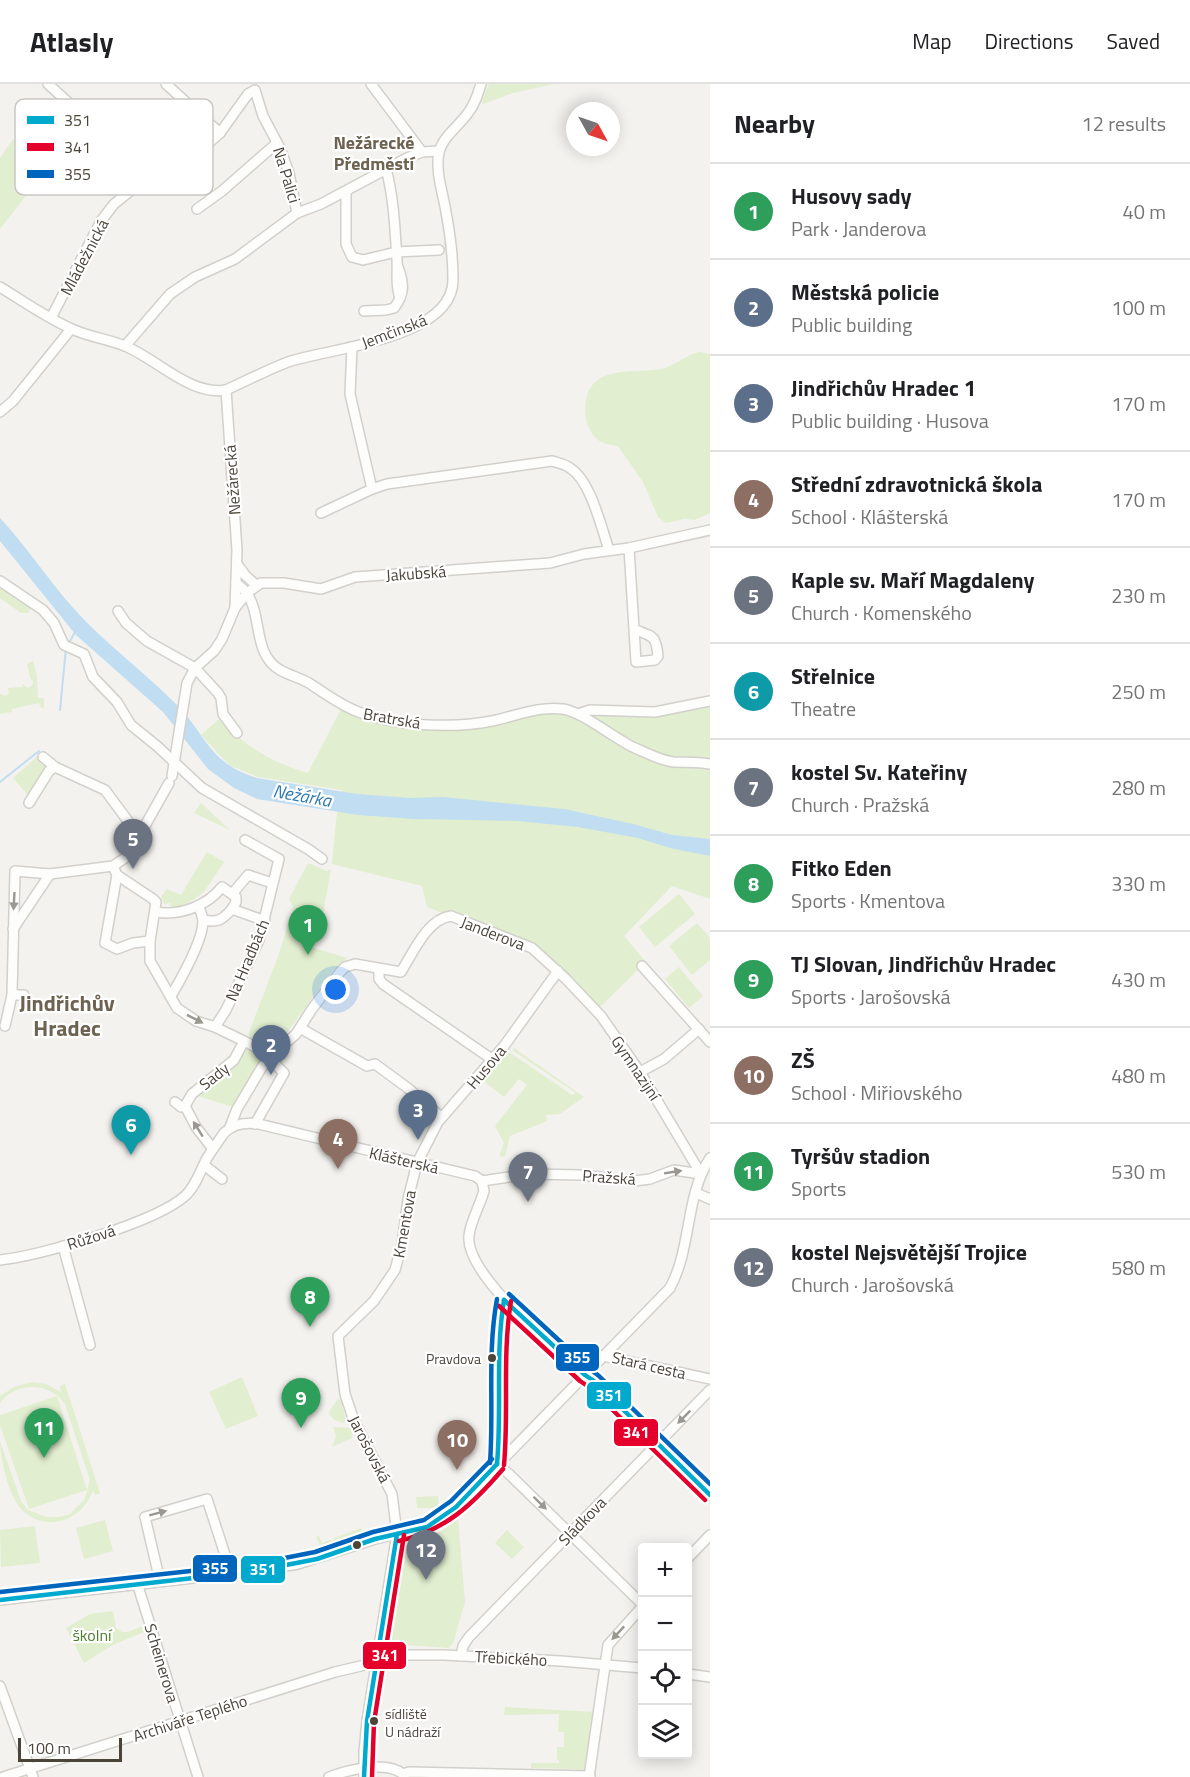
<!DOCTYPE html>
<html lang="en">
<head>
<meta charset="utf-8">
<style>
  :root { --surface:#fff; --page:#f6f6f6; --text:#202124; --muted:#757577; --line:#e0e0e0; --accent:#868178 }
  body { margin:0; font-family:"Titillium Web",sans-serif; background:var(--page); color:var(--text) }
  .controls { position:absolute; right:18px; bottom:18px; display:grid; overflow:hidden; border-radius:6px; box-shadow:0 3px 15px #0003 }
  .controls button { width:54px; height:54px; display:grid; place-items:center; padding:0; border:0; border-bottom:2px solid var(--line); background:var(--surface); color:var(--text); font:30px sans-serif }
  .compass { position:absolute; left:566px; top:18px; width:54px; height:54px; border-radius:50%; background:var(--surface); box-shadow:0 3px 15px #0003; rotate:130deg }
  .scale { position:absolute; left:18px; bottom:15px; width:104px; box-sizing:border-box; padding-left:6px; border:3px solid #4b4439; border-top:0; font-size:16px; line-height:21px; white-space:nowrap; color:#4b4439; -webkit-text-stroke:4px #fff; paint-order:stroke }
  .you { position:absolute; left:336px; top:906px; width:21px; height:21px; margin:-15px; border:4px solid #fff; border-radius:50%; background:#1a73e8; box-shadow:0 0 0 9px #1a73e833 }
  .badge { display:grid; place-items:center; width:39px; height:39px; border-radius:50%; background:var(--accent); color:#fff; font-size:20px; font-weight:700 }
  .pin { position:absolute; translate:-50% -50px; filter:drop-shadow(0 2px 3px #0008) }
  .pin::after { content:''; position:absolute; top:32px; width:21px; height:18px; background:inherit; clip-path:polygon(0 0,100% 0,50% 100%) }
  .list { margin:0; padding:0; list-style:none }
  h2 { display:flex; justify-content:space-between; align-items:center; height:78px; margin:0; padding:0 24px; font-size:26px }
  h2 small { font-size:20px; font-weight:400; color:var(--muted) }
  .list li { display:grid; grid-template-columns:39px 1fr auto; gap:18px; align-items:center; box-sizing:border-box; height:96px; padding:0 24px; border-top:2px solid var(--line) }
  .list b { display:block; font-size:22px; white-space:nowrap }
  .list p { margin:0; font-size:20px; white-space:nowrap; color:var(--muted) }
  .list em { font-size:20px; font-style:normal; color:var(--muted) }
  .icon { flex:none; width:33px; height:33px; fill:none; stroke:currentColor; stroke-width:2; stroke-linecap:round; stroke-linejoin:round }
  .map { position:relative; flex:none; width:710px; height:1693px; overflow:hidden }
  header { display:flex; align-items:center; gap:36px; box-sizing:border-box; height:84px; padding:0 30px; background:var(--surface); border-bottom:2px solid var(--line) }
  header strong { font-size:28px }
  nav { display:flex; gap:33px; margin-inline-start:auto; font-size:21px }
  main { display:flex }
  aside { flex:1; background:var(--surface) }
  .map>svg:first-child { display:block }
  .green { fill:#e1eecf }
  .water { fill:#c0ddf1 }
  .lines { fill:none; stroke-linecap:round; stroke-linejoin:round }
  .stream { stroke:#c0ddf1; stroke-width:2 }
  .minor-casing { stroke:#d2d0cb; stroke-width:12 }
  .minor { stroke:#fdfdfc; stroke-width:9 }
  .bus-1-casing { stroke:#fff; stroke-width:9 }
  .bus-2-casing { stroke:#fff; stroke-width:9 }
  .bus-3-casing { stroke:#fff; stroke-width:9 }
  .bus-1 { stroke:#00a9ce; stroke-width:4.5 }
  .bus-2 { stroke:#e4002b; stroke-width:4.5 }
  .bus-3 { stroke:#0065bd; stroke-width:4.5 }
  .oneway { fill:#9b9791 }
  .bus-dot { fill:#4b4439; stroke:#fff; stroke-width:2 }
  .labels { text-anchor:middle; stroke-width:4.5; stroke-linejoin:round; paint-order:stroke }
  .bus-label { font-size:14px; fill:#4b4439; stroke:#fff; text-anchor:end }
  .street-label { font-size:16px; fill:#4b4439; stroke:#fff }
  .park-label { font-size:16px; fill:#4a7f2a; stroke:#fff }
  .neighbourhood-label { font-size:18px; font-weight:bold; fill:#6e6250; stroke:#fff }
  .water-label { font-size:18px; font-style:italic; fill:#2e7ab2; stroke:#fff }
  .district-label { font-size:22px; font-weight:bold; fill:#6e6250; stroke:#fff }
  .key { fill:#fff; stroke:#c9c7c4; stroke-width:1.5 }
  .key-label { font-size:16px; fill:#4b4439 }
  .line-badge { stroke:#fff; stroke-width:2 }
  .badge-label { font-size:16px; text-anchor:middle; font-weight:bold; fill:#fff }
</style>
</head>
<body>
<header>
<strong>Atlasly</strong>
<nav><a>Map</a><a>Directions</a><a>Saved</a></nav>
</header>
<main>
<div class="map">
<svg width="710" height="1693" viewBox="0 0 710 1693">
  <rect width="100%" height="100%" fill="#f4f2ee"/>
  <!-- green -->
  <g class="green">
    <polygon points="489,0 554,0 513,9 483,20 482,17"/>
    <polygon points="13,55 47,85 0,145 0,74"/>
    <path d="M 699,268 L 710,270 L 710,429 L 695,436 L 684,435 L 666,439 L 658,433 L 643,398 L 618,362 C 601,360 593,356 587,339 C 585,331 585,323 586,316 C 593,280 634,290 661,285 C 675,282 685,271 699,268 Z"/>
    <polygon points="0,499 33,522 28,529 21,529 0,514"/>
    <polygon points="33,577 37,592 38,614 44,614 44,624 41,624 39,619 12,625 12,628 0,630 0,610 6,612 9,609 8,604 22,603 23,600 27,604 32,602 33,598 30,593 27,580"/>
    <path d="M 710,620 L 710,815 L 672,802 L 624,852 L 646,878 L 596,927 L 532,864 L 427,823 L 422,802 L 332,780 L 336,736 L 342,706 L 258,693 L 229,681 L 201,651 L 219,635 C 246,663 271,678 308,689 L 341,625 L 401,641 L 448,647 L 491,641 L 541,628 L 656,630 L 699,624 Z"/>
    <polygon points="38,672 49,680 33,708 28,711 13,694"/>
    <polygon points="201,719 230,746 194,729"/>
    <polygon points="207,768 224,778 204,808 187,820 187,822 172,826 170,819 164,820 161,813 167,805 181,811"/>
    <polygon points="308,779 327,787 331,785 322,836 319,838 311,863 347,874 333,886 286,950 269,963 267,963 248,951 280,867 293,823 289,815"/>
    <polygon points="679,810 695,830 655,863 639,843"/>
    <polygon points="697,839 710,854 710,876 692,891 669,862"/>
    <polygon points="679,883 703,912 689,924 665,895"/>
    <polygon points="246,962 262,971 264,974 233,1023 195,1011 203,1007 220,990 225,990 233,983 232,979"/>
    <polygon points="514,964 584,1013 560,1030 546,1031 547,1037 510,1052 505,1073 499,1072 504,1059 495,1042 527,1001 519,995 504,1013 482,996 509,968 572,1011 576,1009 512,966"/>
    <polygon points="242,1293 258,1332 226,1345 209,1308"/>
    <path d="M 32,1298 L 46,1300 L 61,1308 L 60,1302 L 65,1300 L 100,1409 L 95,1411 L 93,1406 C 83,1436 47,1450 22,1426 C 9,1413 0,1375 0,1357 L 21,1417 L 28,1426 L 46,1433 L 59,1433 L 70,1430 L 85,1415 L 90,1396 L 65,1320 C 50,1298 16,1297 0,1319 L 0,1312 L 14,1303 Z"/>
    <polygon points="57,1312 87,1406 29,1425 0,1341 0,1331"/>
    <polygon points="338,1315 341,1316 346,1336 344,1339 334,1336 329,1330 330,1326"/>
    <polygon points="333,1343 350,1344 353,1350 352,1354 332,1363 336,1352"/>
    <polygon points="438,1412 439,1424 417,1424 416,1413"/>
    <polygon points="458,1435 465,1518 453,1559 449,1564 389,1560 404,1462 434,1452"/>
    <polygon points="105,1436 113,1467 84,1475 76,1444"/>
    <polygon points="35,1442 40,1479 1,1483 0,1446"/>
    <polygon points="361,1444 363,1450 322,1465 316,1453 319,1452 322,1459 329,1456 333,1457 334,1454"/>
    <polygon points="507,1446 524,1463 512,1475 495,1459"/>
    <polygon points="113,1527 116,1544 122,1548 128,1548 142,1542 144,1548 113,1561 84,1579 66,1544 90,1530"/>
    <polygon points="505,1623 594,1628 589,1686 580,1691 576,1685 532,1684 535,1690 531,1687 531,1679 559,1679 559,1676 557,1676 557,1663 564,1663 564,1648 558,1648 559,1630 504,1631"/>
  </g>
  <!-- water -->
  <path class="water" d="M 0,434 C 27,463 49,497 75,526 C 106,560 143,587 175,619 C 208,652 207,678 257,694 L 357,710 L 410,714 L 443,713 L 564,725 L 633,740 L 672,751 L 710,755 L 710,772 L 670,764 L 638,754 L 578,743 L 518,737 L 414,735 L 358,731 L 257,715 L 234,704 L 208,685 L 163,628 L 76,551 L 0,457 Z"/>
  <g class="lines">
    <!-- stream -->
    <g class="stream">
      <polyline points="69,559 75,548"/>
      <polyline points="60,626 66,564"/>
      <polyline points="0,698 39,667"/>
    </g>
    <!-- minor casing -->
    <g class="minor-casing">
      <g id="minor">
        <polyline points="48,0 149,92"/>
        <polyline points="166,0 220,49"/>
        <polyline points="371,0 422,68"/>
        <path d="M 386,85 C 394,114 395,146 397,176 C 398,190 395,201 400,214"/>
        <polyline points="346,107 346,160 352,173 363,176 396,168 439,166"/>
        <polyline points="197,125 222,107 277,59"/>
        <path d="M 0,203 C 23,217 47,234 72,245 C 89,253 108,255 125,262 C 157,275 190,312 226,306 C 246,297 267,286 288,278 C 329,264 453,255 453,196 C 453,174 450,149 446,128 C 443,109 435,87 439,69 C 442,53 459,42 468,29 C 475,20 478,10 481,0"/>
        <path d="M 364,227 L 386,226 L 394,224 C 405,210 404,199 398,183"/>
        <polyline points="51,234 101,137 114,120 149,92 175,83 196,70 220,49 248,10 255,6 263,32 280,64 289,89 297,129"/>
        <polyline points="125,262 170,210 195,193 235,175 297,129 321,120 407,74 422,68 439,67"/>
        <polyline points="352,263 350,310 372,405"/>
        <polyline points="0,328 13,317 71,245"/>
        <path d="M 321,429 L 372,405 L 387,400 L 552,377 C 558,379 565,380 570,384 C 591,397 601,443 609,466"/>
        <path d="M 629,464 L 636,578 L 655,576 L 658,572 C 656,552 654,553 636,546"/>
        <polyline points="237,480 245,491 256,501"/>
        <polyline points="0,497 43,526 54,539 64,561 84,570 93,593 117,618 131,641 157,662 202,704 308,765 322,775"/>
        <path d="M 236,499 C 239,502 244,505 246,508 C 263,531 252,570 280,586 C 289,591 300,594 309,599 C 324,609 339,620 356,627 C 393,642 452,645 492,637 C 516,632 538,622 563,625 C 583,628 615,655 635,664 C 647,669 661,677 674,678 C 686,678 697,678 710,680"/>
        <polyline points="235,524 247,509 261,499 284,499 321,505 355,493 550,479 584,470 629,464 710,446"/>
        <polyline points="118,527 126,539 147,557 195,584 218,609 221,614 223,630 237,649"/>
        <polyline points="578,630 590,626 655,628 710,617"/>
        <polyline points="43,673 55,683 105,706 128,737 135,759"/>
        <polyline points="172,692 187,599 195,584 214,567 222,555 235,524 237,466 226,306"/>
        <polyline points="29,719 49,687 55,683"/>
        <polyline points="113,782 117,791 153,815 156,818 150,857 150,877 177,924 196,937 215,943 250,960 263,968 284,989 255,1040"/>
        <polyline points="117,791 105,859 117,865 133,859 150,857"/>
        <polyline points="232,810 248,791 272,799"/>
        <path d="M 156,828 C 180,832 207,822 222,803 L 236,813 L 236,818 L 232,825 L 265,837"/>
        <path d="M 203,836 C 218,839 222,836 232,825"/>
        <polyline points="13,845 50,790"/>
        <polyline points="642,882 710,958"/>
        <polyline points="379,885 379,895 383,900 493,976"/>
        <polyline points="12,911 24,911"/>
        <path d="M 171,912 C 181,895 203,856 203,837 C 203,833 200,827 199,823"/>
        <polyline points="5,942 12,911 15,787 50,790 113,782 128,772 169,699"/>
        <polyline points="215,943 226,926 259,856 279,775 245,756"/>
        <polyline points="300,944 367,982 375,980 409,1005 441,1033"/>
        <polyline points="640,988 664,975 699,945"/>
        <polyline points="175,1018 181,1023 185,1022 196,1043 213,1065"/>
        <polyline points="185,1022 192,1010 234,976 244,957"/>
        <path d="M 230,1043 L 237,1025 L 262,983 L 269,974 L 296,950 L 312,925 L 340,888 L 345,883 L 355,880 L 401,888 C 413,869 427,835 451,832 L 532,864 L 566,895 L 601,932 L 640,988 L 701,1090"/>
        <polyline points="204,1081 222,1095"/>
        <polyline points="532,1090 581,1091 634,1097 650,1095 674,1086 701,1090"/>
        <path d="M 482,1097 L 484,1107 L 482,1113 C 478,1125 470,1139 469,1152 C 465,1191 557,1266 585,1291 L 594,1297 L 710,1411"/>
        <polyline points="482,1097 529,1090"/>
        <polyline points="696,1109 710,1115"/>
        <polyline points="63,1162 90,1261"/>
        <path d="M 0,1176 C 41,1172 156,1138 185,1112 C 195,1103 200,1088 206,1076 C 211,1067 218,1058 224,1049 C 234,1039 246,1038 259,1040 L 475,1092 L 482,1097"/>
        <polyline points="552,1261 710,1295"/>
        <polyline points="497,1380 509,1390 642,1520"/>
        <path d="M 497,1380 C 504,1326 492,1270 504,1216"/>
        <polyline points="688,1474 710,1451"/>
        <polyline points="160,1497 145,1433 207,1415 231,1489"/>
        <polyline points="137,1499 198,1693"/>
        <path d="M 0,1516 L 255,1487 L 298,1480 L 375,1455 L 427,1443 L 449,1429 L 465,1414 L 670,1204 C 692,1163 685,1112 710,1074"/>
        <polyline points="379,1571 444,1571 561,1577 642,1584"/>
        <polyline points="461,1572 463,1562 469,1553 710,1306"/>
        <polyline points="688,1590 710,1593"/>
        <polyline points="0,1602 33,1693"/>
        <polyline points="3,1693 335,1588 378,1578"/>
        <path d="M 329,1693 C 347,1686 386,1676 403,1690 L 409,1688 L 590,1692"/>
        <polyline points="364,1693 364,1668 367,1637 397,1450 392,1410 354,1337 345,1310 338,1252 374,1217 395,1186 402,1160 408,1115 417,1079 438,1038 504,962 558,887"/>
        <polyline points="589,1693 608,1561 642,1523"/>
      </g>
    </g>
    <!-- minor -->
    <use href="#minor" class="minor"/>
    <!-- bus-1 casing -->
    <g class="bus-1-casing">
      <g id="bus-1">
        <polyline points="504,1216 585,1291 594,1297 710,1411"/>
        <path d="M 497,1380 C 502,1325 495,1270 504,1216"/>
        <polyline points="0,1516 255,1487 317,1475 375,1455 427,1443 456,1423 497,1380"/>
        <polyline points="364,1693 367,1637 397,1450"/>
      </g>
    </g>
    <!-- bus-2 casing -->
    <g class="bus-2-casing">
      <g id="bus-2">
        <polyline points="499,1222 580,1297 589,1303 705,1416"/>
        <path d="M 504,1381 C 509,1326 502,1271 511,1217"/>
        <path d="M 399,1457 C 446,1446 472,1421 503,1385"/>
        <polyline points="372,1693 374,1638 404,1451"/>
      </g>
    </g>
    <!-- bus-3 casing -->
    <g class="bus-3-casing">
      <g id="bus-3">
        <polyline points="509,1210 590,1285 599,1292 710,1400"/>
        <path d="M 490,1379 C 494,1324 487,1269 497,1215"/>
        <polyline points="0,1508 254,1480 315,1468 373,1448 424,1436 451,1417 492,1375"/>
      </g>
    </g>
    <!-- bus-1 -->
    <use href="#bus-1" class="bus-1"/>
    <!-- bus-2 -->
    <use href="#bus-2" class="bus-2"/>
    <!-- bus-3 -->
    <use href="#bus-3" class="bus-3"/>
  </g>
  <!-- one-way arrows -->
  <defs><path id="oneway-solid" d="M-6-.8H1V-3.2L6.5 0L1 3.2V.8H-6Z" transform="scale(1.5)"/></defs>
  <g class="oneway">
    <use href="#oneway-solid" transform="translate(14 817) rotate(93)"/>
    <use href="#oneway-solid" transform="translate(195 935) rotate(27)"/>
    <use href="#oneway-solid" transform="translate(198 1045) rotate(-122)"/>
    <use href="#oneway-solid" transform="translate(673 1088) rotate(-9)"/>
    <use href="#oneway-solid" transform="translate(684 1333) rotate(135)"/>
    <use href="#oneway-solid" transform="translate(540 1419) rotate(44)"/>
    <use href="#oneway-solid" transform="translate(158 1429) rotate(-15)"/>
    <use href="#oneway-solid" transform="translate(618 1549) rotate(133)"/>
  </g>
  <!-- markers -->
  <g class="bus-dot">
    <circle cx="492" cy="1274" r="5"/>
    <circle cx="357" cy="1461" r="5"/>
    <circle cx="374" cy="1637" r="5"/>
  </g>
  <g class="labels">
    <!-- bus labels -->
    <g class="bus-label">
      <text x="481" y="1280">Pravdova</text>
      <text x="385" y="1635" text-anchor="start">sídliště<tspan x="385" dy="18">U nádraží</tspan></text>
    </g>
    <!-- street labels -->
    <g class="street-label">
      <text transform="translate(287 91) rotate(73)" y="6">Na Palici</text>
      <text transform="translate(84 173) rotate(-62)" y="6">Mládežnická</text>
      <text transform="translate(394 247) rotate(-21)" y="6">Jemčinská</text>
      <text transform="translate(232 396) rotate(-94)" y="6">Nežárecká</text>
      <text transform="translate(416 489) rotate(-4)" y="6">Jakubská</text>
      <text transform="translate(392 634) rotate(10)" y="6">Bratrská</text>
      <text transform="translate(493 849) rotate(21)" y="6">Janderova</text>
      <text transform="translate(247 876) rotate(-67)" y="6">Na Hradbách</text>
      <text transform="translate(486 983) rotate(-50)" y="6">Husova</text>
      <text transform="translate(636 984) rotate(56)" y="6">Gymnazijní</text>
      <text transform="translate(214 992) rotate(-39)" y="6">Sady</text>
      <text transform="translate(404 1076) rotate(13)" y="6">Klášterská</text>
      <text transform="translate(609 1093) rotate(4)" y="6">Pražská</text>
      <text transform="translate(404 1140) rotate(-80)" y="6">Kmentova</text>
      <text transform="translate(91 1153) rotate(-18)" y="6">Růžová</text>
      <text transform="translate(649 1281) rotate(13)" y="6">Stará cesta</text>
      <text transform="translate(370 1365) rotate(63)" y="6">Jarošovská</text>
      <text transform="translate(582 1437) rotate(-46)" y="6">Sládkova</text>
      <text transform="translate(511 1574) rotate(3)" y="6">Třebického</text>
      <text transform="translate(162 1579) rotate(73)" y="6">Scheinerova</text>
      <text transform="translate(190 1634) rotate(-18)" y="6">Archiváře Teplého</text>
    </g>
    <!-- park labels -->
    <g class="park-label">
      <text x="92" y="1557">školní</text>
    </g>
    <!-- neighbourhood labels -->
    <g class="neighbourhood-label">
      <text x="374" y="65">Nežárecké<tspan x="374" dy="21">Předměstí</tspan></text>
    </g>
    <!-- water labels -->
    <g class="water-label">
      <text transform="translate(302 712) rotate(10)" y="6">Nežárka</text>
    </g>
    <!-- district labels -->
    <g class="district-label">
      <text x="67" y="927">Jindřichův<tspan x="67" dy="25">Hradec</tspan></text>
    </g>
  </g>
  <!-- legend -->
  <rect x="15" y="15" width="198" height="96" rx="9" class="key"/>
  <rect x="27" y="32" width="27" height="8" fill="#00a9ce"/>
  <rect x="27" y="59" width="27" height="8" fill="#e4002b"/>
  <rect x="27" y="86" width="27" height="8" fill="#0065bd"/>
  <g class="key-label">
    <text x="64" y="42">351</text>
    <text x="64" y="69">341</text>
    <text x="64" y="96">355</text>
  </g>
  <g class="line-badge">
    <rect x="555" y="1259" width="45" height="29" rx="6" fill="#0065bd"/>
    <rect x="586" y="1297" width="46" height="29" rx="6" fill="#00a9ce"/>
    <rect x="613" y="1334" width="46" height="29" rx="6" fill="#e4002b"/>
    <rect x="192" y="1470" width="46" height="29" rx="6" fill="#0065bd"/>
    <rect x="240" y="1471" width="46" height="29" rx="6" fill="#00a9ce"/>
    <rect x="362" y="1557" width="45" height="29" rx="6" fill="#e4002b"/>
  </g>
  <g class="badge-label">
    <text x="577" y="1279">355</text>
    <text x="609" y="1317">351</text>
    <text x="636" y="1354">341</text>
    <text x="215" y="1490">355</text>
    <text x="263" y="1491">351</text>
    <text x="385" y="1577">341</text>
  </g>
</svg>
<div class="controls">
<button>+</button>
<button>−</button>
<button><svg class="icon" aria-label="locate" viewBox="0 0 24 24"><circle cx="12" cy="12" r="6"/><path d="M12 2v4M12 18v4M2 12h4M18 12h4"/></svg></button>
<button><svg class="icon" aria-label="layers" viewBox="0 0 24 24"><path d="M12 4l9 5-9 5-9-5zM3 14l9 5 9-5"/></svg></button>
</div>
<svg class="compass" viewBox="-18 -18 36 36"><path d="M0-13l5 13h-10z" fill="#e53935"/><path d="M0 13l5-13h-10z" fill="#757577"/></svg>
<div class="scale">100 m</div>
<div class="you"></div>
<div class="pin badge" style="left:308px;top:871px;background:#2e9e5b">1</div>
<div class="pin badge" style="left:271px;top:991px;background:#5c6f8a">2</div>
<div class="pin badge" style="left:418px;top:1056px;background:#5c6f8a">3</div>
<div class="pin badge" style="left:338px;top:1085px;background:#8d6e63">4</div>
<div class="pin badge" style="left:133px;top:785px;background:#6b7280">5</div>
<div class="pin badge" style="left:131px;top:1071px;background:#0f9aa8">6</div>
<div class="pin badge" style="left:528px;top:1118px;background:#6b7280">7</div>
<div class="pin badge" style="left:310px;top:1243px;background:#2e9e5b">8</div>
<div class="pin badge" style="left:301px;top:1344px;background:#2e9e5b">9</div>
<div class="pin badge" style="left:457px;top:1386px;background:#8d6e63">10</div>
<div class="pin badge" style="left:44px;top:1374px;background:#2e9e5b">11</div>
<div class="pin badge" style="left:426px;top:1496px;background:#6b7280">12</div>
</div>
<aside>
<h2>Nearby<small>12 results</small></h2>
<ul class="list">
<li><span class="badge" style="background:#2e9e5b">1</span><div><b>Husovy sady</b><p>Park · Janderova</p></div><em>40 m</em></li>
<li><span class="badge" style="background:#5c6f8a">2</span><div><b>Městská policie</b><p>Public building</p></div><em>100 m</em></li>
<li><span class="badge" style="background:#5c6f8a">3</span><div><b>Jindřichův Hradec 1</b><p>Public building · Husova</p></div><em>170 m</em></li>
<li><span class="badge" style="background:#8d6e63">4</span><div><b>Střední zdravotnická škola</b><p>School · Klášterská</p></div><em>170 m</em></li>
<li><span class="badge" style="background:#6b7280">5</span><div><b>Kaple sv. Maří Magdaleny</b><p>Church · Komenského</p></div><em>230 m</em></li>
<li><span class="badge" style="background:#0f9aa8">6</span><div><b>Střelnice</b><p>Theatre</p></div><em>250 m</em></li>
<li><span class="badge" style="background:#6b7280">7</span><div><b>kostel Sv. Kateřiny</b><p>Church · Pražská</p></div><em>280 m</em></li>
<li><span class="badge" style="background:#2e9e5b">8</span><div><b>Fitko Eden</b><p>Sports · Kmentova</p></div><em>330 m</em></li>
<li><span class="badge" style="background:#2e9e5b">9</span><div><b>TJ Slovan, Jindřichův Hradec</b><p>Sports · Jarošovská</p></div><em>430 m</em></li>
<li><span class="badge" style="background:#8d6e63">10</span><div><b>ZŠ</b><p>School · Miřiovského</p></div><em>480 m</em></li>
<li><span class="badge" style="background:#2e9e5b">11</span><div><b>Tyršův stadion</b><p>Sports</p></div><em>530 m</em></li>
<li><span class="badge" style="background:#6b7280">12</span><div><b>kostel Nejsvětější Trojice</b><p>Church · Jarošovská</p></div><em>580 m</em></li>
</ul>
</aside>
</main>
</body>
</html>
